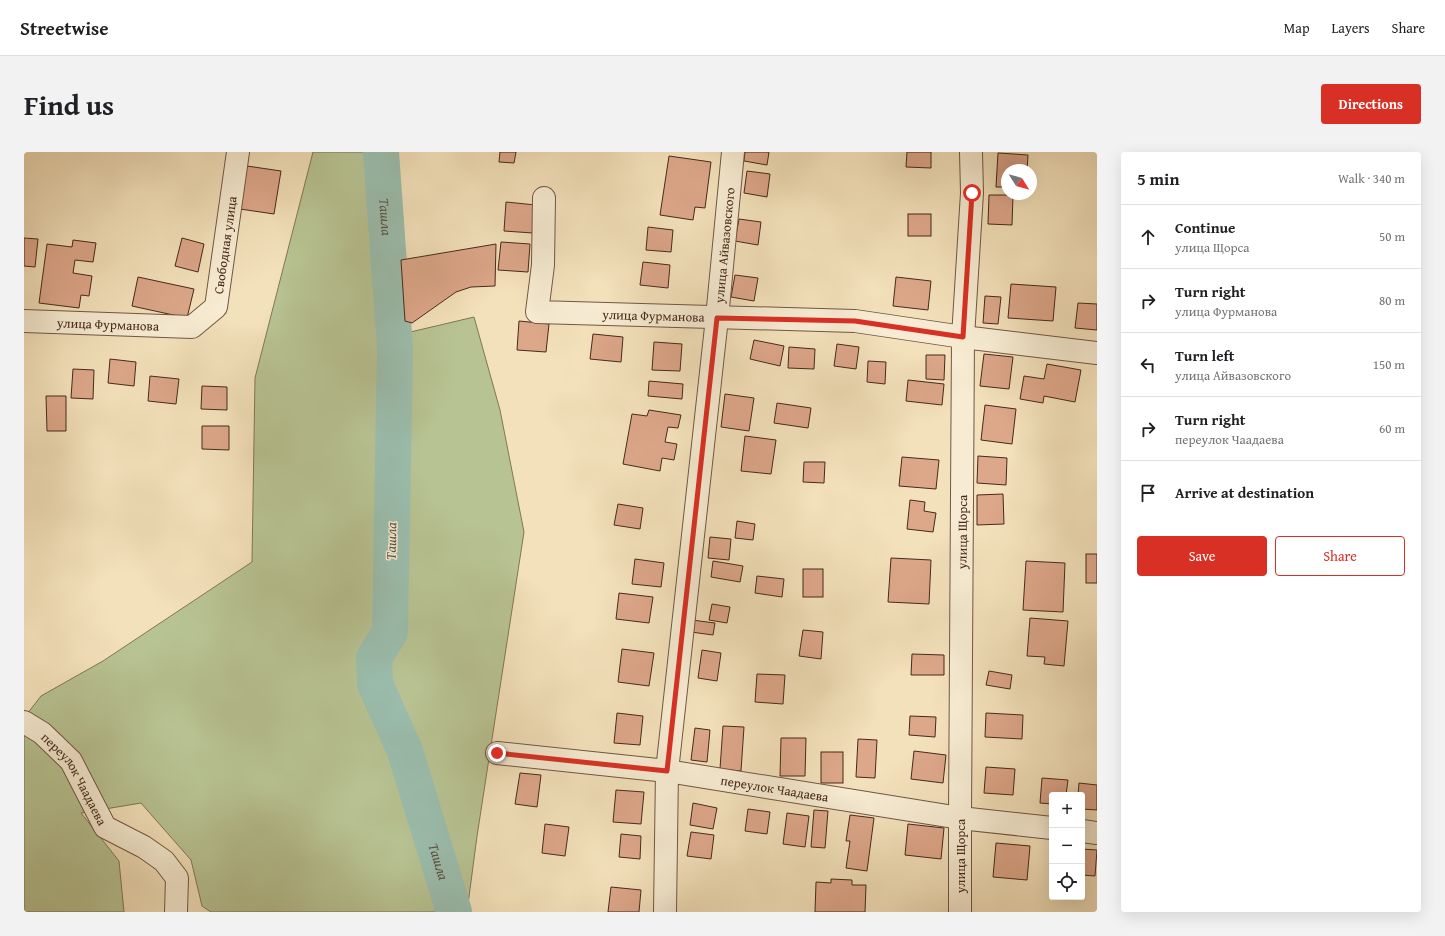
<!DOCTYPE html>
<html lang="en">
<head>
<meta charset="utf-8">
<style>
  :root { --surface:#fff; --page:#f2f2f2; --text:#202124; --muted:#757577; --line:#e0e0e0; --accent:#d93025 }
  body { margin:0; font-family:"Gentium Book Plus",serif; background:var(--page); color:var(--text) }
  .controls { position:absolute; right:12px; bottom:12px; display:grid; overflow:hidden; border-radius:4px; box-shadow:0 4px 16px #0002 }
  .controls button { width:36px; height:36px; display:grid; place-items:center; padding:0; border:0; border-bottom:1px solid var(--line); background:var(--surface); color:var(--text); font:20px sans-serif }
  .compass { position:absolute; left:977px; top:12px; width:36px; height:36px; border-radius:50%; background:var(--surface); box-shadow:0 4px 16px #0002; rotate:127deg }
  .stop { position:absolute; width:12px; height:12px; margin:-9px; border:3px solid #d93025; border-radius:50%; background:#fff }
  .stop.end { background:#d93025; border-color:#fff; box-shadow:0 1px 4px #0008 }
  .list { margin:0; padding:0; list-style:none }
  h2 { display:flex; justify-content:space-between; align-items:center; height:52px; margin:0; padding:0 16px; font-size:17px }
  h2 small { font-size:13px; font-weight:400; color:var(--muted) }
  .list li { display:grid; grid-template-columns:26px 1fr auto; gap:12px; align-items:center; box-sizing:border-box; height:64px; padding:0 16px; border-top:1px solid var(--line) }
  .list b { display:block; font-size:15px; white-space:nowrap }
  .list p { margin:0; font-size:13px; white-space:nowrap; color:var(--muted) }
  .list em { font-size:13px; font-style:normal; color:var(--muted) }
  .actions { display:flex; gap:8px; padding:12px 16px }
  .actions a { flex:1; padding:9px 0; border:1px solid var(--accent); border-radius:4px; text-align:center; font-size:14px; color:var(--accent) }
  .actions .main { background:var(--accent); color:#fff }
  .icon { flex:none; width:22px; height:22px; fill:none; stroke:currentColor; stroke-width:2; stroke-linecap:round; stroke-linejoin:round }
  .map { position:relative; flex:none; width:1073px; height:760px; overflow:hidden; border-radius:4px }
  header { display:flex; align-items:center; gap:24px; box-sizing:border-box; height:56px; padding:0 20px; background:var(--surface); border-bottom:1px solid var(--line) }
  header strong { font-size:19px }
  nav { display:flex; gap:22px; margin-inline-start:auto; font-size:14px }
  .intro { display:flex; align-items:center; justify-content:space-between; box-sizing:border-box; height:96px; padding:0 24px }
  h1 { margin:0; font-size:28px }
  .button { padding:10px 18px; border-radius:4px; background:var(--accent); color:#fff; font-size:14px; font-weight:700 }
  main { display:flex; gap:24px; padding:0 24px }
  aside { flex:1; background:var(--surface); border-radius:4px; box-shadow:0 4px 16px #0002 }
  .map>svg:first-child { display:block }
  .green { fill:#b8c393; stroke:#807657 }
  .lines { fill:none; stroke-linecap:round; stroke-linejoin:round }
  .river { stroke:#9bbeae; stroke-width:36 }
  .building { fill:#dda78a; stroke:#47291b }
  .minor-casing { stroke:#725743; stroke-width:24 }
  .minor { stroke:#f7ecd3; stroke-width:22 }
  .route { stroke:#d93025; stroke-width:5 }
  .labels { text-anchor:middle; stroke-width:3; stroke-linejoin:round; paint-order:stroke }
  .street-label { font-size:13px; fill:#47291b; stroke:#f7ecd3 }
  .water-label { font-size:14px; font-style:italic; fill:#5c4e40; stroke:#f7ecd3 }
</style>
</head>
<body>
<header>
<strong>Streetwise</strong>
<nav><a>Map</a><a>Layers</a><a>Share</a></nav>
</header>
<div class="intro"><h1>Find us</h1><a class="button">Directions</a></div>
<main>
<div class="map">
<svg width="1073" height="760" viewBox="0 0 1073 760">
  <rect width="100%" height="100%" fill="#f3e1bb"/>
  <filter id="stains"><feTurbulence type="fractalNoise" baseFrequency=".005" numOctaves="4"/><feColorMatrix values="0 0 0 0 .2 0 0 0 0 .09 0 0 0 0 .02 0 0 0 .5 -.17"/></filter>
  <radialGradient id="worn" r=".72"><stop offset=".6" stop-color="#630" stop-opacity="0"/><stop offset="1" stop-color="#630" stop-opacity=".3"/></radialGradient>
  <!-- green -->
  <polygon class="green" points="289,0 371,0 360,87 361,186 450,165 476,258 500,380 453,684 443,760 187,760 178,754 167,708 117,651 57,661 95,709 100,760 0,760 0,566 17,544 79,509 228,410 231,226"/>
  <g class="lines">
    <!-- river -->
    <path class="river" id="s1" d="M 357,0 L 371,196 L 366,480 L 350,506 L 351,532 L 381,599 L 430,760"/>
  </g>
  <!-- building -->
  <g class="building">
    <polygon points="476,0 492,0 490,11 475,10"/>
    <polygon points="721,0 745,0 743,13 720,9"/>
    <polygon points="883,0 907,0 907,16 882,15"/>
    <polygon points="974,1 1004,3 1003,18 983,18 983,35 972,35"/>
    <polygon points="645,4 687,10 681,56 671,55 669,68 636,63"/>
    <polygon points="223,14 257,19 250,62 216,57"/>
    <polygon points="723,19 746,22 743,45 720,41"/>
    <polygon points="965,43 989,43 988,73 964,72"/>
    <polygon points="482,50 512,53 509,81 480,79"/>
    <rect x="884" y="62" width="23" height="22"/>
    <polygon points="715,67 737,70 734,93 711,89"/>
    <polygon points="624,75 649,78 647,100 622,98"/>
    <polygon points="0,86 14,87 11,115 0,114"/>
    <polygon points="158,86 180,92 174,120 151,114"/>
    <polygon points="49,88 72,91 69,110 51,108 49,121 68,124 65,144 57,143 55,156 15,151 23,92 48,95"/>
    <polygon points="477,90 506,92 504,120 474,118"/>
    <polygon points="472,92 471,134 447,135 432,140 388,171 381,169 377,108"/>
    <polygon points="619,110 646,113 644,136 616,133"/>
    <polygon points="711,123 734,126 730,149 707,145"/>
    <polygon points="114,125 170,137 163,166 108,154"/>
    <polygon points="872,125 907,129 904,158 869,154"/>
    <polygon points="987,132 1032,135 1029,169 984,166"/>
    <polygon points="961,144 977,145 974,172 959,171"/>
    <polygon points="1054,151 1073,152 1073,178 1051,176"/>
    <polygon points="495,169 525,172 522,200 493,198"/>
    <polygon points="569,182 599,185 597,210 566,207"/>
    <polygon points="730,188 760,194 756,214 726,207"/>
    <polygon points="630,190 658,192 656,219 628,218"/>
    <polygon points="813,192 835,195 832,217 810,214"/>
    <polygon points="765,195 791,197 790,217 764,216"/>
    <polygon points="960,202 989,205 985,237 956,234"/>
    <polygon points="902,203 921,203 920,228 902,227"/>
    <polygon points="86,207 112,210 110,234 84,231"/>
    <polygon points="844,209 862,210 861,232 843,230"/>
    <polygon points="1023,212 1057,218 1051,250 1020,244 1019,251 996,247 1000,224 1020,227"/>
    <polygon points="49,217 70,218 69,247 47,246"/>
    <polygon points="126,224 155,227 152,252 124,249"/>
    <polygon points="884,228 920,232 918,253 882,249"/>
    <polygon points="625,229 659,232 658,247 624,244"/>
    <polygon points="178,234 203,235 203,258 177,257"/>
    <polygon points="701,242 730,246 725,279 697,275"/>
    <polygon points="22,244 42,244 42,279 23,279"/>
    <polygon points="753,251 787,256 784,276 750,271"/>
    <polygon points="961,253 992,257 988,292 957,288"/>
    <polygon points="625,258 657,263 654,276 644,275 641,290 653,292 650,308 638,306 636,319 599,312 608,262 623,264"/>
    <polygon points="178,274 205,274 205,298 178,297"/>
    <polygon points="721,284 752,288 747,322 717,319"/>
    <polygon points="954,304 983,306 982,333 953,331"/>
    <polygon points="878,305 915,308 912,337 875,334"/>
    <polygon points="780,310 801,310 800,331 779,330"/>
    <polygon points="979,342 980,372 953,373 953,343"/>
    <polygon points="886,348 901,350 900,359 912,361 909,380 883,377"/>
    <polygon points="594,352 619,356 616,377 590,373"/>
    <polygon points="713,369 731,372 729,388 711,386"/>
    <polygon points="686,385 707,387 705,408 684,406"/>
    <rect x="1062" y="402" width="11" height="29"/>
    <polygon points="867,406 907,408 905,452 864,450"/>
    <polygon points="611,407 640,411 637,435 608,432"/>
    <polygon points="689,409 719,414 716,430 687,425"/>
    <polygon points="1002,409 1041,411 1039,460 999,458"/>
    <rect x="779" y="417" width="20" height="28"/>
    <polygon points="733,424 760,427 758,445 731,441"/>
    <polygon points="595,441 629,445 625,471 592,467"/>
    <polygon points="688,452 706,455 703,471 685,468"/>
    <polygon points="1006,466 1044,469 1040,514 1020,512 1021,505 1003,504"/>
    <polygon points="668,468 691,471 689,483 667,480"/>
    <polygon points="779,478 799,480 797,507 775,504"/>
    <polygon points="598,497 630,501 625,534 594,530"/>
    <polygon points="678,498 697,501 693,529 674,526"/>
    <polygon points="888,502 920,503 920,523 887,523"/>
    <polygon points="965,519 988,523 986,537 962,533"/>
    <polygon points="733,522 761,523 759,552 731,550"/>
    <polygon points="593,561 619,564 616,593 590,591"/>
    <polygon points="962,561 999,563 998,587 961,585"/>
    <polygon points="886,564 912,565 911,585 885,583"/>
    <polygon points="699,574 720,575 717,619 696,617"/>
    <polygon points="671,576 686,578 683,610 667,608"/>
    <polygon points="757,586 782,586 781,624 756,624"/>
    <polygon points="834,587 853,588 851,626 832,625"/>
    <polygon points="890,599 922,603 919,631 887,627"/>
    <rect x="797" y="600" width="22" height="31"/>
    <polygon points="962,615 991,617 989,643 960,641"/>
    <polygon points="496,621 517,623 513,655 491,652"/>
    <polygon points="1018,626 1044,628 1042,643 1028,643 1028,652 1016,651"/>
    <polygon points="1055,631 1073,633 1073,658 1058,657 1058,643 1054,643"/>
    <polygon points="592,638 620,640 617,672 589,670"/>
    <polygon points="669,651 693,656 689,677 666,673"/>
    <polygon points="724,657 746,660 743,682 721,679"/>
    <polygon points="790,658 804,659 801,696 787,695"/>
    <polygon points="763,661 785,664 781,695 759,692"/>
    <polygon points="826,663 850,666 843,719 822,716 826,689 822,689"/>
    <polygon points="521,672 545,675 541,704 518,701"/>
    <polygon points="884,672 920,676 917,707 881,703"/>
    <polygon points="667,680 690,683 687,707 663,704"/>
    <polygon points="597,682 617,684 616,707 595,705"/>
    <polygon points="972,691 1006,694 1003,728 969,725"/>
    <polygon points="1058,697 1073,698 1071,724 1058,723"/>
    <polygon points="807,727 828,728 828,733 842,733 841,760 791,760 792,730 807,731"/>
    <polygon points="587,735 617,738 615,760 584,760"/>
  </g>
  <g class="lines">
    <!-- minor casing -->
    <g class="minor-casing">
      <g id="minor">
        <path id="s2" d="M 520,46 L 519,113 L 513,160 L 831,169 L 939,185 L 1073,201"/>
        <path id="s3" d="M 0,169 L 168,175 L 192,155 L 214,0"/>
        <path id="s4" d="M 0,570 L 18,581 L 47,609 L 81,675 L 120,695 L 140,709 L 153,726 L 152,760"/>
        <path id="s5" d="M 473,601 L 643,619 L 936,666 L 1028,676"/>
        <polyline points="1058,679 1073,681"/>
        <path id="s6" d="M 641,760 L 643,619 L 693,166 L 709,0"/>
        <path id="s7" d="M 936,760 L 936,666 L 939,185 L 948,41 L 947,0"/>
      </g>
    </g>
    <!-- minor -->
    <use href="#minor" class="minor"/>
  </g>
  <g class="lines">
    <!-- route -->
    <polyline class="route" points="473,601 643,619 693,166 831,169 939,185 948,41"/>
  </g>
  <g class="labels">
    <!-- street labels -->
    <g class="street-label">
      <text dy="5" stroke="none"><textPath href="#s3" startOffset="262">Свободная улица</textPath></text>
      <text dy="5" stroke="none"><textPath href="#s6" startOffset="670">улица Айвазовского</textPath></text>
      <text dy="5" stroke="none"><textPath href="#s2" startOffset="231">улица Фурманова</textPath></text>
      <text dy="5" stroke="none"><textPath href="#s3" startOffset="84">улица Фурманова</textPath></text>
      <text dy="5" stroke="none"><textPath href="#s7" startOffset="380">улица Щорса</textPath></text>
      <text dy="5" stroke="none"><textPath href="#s4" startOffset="78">переулок Чаадаева</textPath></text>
      <text dy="5" stroke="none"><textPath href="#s5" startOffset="280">переулок Чаадаева</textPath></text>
      <text transform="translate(936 704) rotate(-90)" y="5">улица Щорса</text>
    </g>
    <!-- water labels -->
    <g class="water-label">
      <text dy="5" stroke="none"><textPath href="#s1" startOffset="65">Ташла</textPath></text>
      <text transform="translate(367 389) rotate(-89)" y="5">Ташла</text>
      <text dy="5" stroke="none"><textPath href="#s1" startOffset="726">Ташла</textPath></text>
    </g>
  </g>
  <rect width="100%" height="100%" filter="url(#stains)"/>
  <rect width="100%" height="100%" fill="url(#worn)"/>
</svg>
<div class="controls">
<button>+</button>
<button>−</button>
<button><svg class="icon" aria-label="locate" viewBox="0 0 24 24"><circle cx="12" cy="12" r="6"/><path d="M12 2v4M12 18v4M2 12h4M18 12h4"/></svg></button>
</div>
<svg class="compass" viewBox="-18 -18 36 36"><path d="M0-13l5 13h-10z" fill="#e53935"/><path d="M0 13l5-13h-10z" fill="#757577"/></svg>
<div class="stop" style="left:948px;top:41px"></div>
<div class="stop end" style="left:473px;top:601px"></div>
</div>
<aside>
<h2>5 min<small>Walk · 340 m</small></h2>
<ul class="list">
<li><svg class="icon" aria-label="ahead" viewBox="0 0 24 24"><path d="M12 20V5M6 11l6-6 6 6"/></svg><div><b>Continue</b><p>улица Щорса</p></div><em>50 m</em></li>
<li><svg class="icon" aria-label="right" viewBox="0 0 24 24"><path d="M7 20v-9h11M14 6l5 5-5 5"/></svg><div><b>Turn right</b><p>улица Фурманова</p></div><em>80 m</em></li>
<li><svg class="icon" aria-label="left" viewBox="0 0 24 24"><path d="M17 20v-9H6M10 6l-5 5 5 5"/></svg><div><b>Turn left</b><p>улица Айвазовского</p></div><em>150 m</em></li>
<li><svg class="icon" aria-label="right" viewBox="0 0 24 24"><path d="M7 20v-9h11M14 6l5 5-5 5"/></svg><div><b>Turn right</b><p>переулок Чаадаева</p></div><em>60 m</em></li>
<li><svg class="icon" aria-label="arrive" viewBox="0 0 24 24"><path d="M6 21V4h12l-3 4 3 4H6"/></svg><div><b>Arrive at destination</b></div></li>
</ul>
<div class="actions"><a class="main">Save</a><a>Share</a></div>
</aside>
</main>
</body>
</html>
